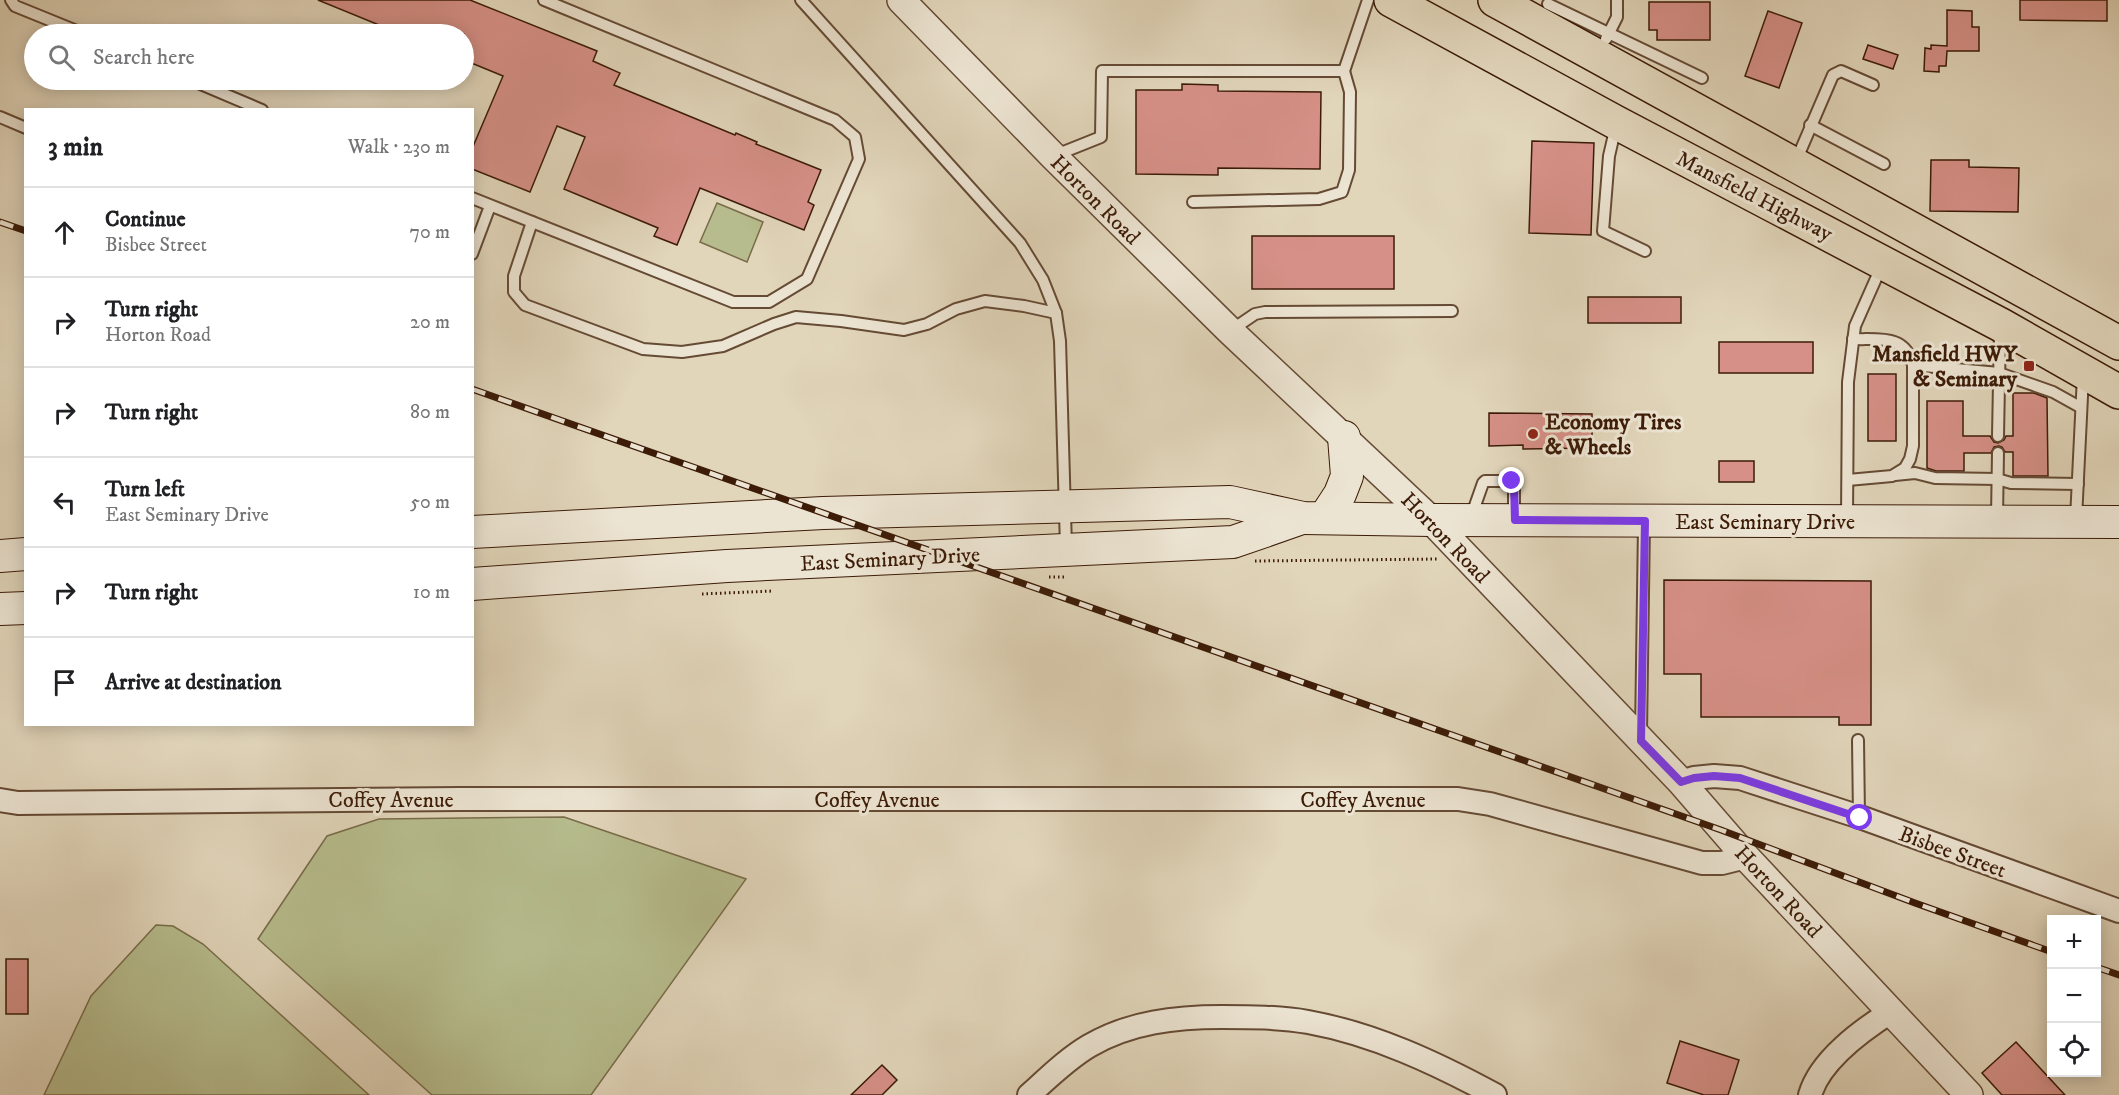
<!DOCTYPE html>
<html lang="en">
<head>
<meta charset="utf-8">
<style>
  :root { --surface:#fff; --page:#f2f2f2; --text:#202124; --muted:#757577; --line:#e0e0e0 }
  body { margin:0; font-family:"IM FELL DW Pica",serif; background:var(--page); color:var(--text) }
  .controls { position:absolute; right:18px; bottom:18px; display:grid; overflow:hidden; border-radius:0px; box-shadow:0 3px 15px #0003 }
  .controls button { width:54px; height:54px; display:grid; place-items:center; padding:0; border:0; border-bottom:2px solid var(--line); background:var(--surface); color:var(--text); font:30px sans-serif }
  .stop { position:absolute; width:18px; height:18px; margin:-14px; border:4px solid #7c3aed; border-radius:50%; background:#fff }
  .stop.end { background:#7c3aed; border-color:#fff; box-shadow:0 2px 6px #0008 }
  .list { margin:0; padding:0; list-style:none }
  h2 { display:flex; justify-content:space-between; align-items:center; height:78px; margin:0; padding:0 24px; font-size:26px }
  h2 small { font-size:20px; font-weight:400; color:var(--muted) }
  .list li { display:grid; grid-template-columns:39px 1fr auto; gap:18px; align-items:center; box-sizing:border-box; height:90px; padding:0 24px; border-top:2px solid var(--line) }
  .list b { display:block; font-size:22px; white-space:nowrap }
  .list p { margin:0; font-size:20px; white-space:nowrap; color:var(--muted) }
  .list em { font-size:20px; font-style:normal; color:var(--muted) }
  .icon { flex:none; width:33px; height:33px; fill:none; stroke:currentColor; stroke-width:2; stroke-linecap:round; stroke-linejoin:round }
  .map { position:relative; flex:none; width:2119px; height:1095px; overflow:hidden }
  .search { position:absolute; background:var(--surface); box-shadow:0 3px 15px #0003; left:24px; top:24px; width:450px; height:66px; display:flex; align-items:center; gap:15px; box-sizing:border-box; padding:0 21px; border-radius:33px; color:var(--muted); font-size:22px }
  .panel { position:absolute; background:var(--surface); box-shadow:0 3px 15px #0003; left:24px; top:108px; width:450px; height:618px; border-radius:0px }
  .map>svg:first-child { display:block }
  .green { fill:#b6bc8d; stroke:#796c4a; stroke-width:1.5 }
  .building { fill:#d69087; stroke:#3c1b07; stroke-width:1.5 }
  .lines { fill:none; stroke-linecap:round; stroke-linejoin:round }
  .service-casing { stroke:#654a34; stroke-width:14 }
  .minor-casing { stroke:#654a34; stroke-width:26 }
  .tertiary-casing { stroke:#654a34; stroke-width:30 }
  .secondary-casing { stroke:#3c1b07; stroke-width:34 }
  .primary-casing { stroke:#3c1b07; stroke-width:36 }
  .path { stroke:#3c1b07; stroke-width:3; stroke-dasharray:1.5 3; stroke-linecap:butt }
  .service { stroke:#ece4d2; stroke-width:10 }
  .minor { stroke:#ece4d2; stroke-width:22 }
  .tertiary { stroke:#ece4d2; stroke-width:27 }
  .secondary { stroke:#ece4d2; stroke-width:32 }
  .primary { stroke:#e1d5ba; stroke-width:33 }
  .rail-casing { stroke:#3c1b07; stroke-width:7 }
  .rail { stroke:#ece4d2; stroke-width:4.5; stroke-dasharray:14; stroke-linecap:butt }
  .route { stroke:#7c3aed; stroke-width:8 }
  .poi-dot { fill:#8f2418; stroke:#ece4d2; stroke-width:2 }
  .labels { text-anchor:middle; stroke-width:6; stroke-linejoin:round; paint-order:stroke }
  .street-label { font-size:22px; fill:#3c1b07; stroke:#ece4d2 }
  .poi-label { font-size:22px; font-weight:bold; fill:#3c1b07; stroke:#ece4d2; text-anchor:end }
</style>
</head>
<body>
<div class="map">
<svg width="2119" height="1095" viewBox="0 0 2119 1095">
  <rect width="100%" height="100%" fill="#e1d5ba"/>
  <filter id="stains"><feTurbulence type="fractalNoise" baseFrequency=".00333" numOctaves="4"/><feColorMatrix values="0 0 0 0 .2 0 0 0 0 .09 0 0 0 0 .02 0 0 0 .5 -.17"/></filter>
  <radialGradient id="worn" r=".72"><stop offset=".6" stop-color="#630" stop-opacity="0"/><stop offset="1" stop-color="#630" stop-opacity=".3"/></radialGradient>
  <!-- green -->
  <g class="green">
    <polygon points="717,203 763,222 747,262 700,242"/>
    <polygon points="564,817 746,879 591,1095 432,1095 258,939 327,836 379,819"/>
    <polygon points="156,925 173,926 203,944 369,1095 44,1095 91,996"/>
  </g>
  <!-- building -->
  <g class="building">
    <polygon points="318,0 470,0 597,51 593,61 620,73 614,85 735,135 736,133 757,142 756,144 821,170 808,202 814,205 804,230 700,188 677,245 654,236 658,228 564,189 585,137 557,126 530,192 472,169 472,149 503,76 464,60 464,34 401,34"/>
    <polygon points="2020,0 2107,0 2107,21 2020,20"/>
    <polygon points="1649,2 1710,2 1710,40 1657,40 1657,30 1649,30"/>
    <polygon points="1947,10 1972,11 1972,27 1979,27 1979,51 1947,51 1946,66 1939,66 1939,72 1924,71 1925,48 1931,49 1931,45 1947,46"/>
    <polygon points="1768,11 1802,23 1779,88 1745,76"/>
    <polygon points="1868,45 1898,55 1893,69 1863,59"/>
    <polygon points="1182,84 1218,85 1218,91 1321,92 1320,169 1218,168 1218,175 1136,174 1136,90 1182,90"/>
    <polygon points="1532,141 1594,143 1591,235 1529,233"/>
    <polygon points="1931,160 1969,160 1969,167 2019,168 2018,212 1930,211"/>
    <rect x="1252" y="236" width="142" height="53"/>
    <rect x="1588" y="297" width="93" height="26"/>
    <rect x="1719" y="342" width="94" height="31"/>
    <rect x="1868" y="374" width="28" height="67"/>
    <polygon points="2013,393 2034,393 2047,398 2048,476 2013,476 2013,452 2005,452 2002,447 1999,446 1994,447 1991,453 1964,453 1964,471 1936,471 1927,468 1927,401 1963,401 1963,436 1990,436 1994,442 1998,443 2004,440 2006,436 2013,436"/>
    <polygon points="1489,413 1592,414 1592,448 1523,449 1523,445 1489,446"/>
    <rect x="1719" y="461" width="35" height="21"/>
    <polygon points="1664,580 1871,581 1871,725 1839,725 1839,717 1701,717 1701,674 1664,674"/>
    <rect x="6" y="959" width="22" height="55"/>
    <polygon points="1680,1041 1739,1060 1728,1095 1704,1095 1667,1083"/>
    <polygon points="2016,1042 2065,1095 2002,1095 1982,1073"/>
    <polygon points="882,1065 897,1080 882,1095 851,1095"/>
  </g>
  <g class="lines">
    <!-- service casing -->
    <g class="service-casing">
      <g id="service">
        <polyline points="11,0 15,6 84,34"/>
        <polyline points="801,0 1020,243 1043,280 1056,313 1060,341 1066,547"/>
        <polyline points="1548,4 1702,78"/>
        <polyline points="1606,39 1617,17 1617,0"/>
        <polyline points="191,80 262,110"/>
        <polyline points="0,117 26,128"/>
        <polyline points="1810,125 1884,164"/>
        <polyline points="1616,126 1609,156 1603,231 1645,251"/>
        <polyline points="1056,155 1101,137 1102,71 1344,71 1368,0"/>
        <polyline points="1796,161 1833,75 1841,71 1873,85"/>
        <polyline points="472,198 733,302 769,302 807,279 859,159 855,137 835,120 544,0"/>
        <polyline points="1193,202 1319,199 1342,192 1349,170 1350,92 1344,71"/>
        <polyline points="532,222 514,276 514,292 525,305 643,349 682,352 723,346 774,324 796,317 841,321 904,330 927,324 956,309 985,301 1024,306 1056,313"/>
        <polyline points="472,254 490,206"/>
        <polyline points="1230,331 1255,314 1265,312 1452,311"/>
        <polyline points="1913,365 1999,373 2053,392 2080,407"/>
        <polyline points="1998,436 2000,331"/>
        <polyline points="1895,475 1915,473 1935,478 1997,479 2011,483 2078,484"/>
        <path d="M 1848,480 L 1892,476 L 1905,468 L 1910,459 L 1913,446 L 1913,365 C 1905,334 1880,340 1853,339"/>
        <polyline points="1471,517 1483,483 1485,481 1512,481 1514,483 1514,518"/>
        <polyline points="1997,518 1998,453"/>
        <polyline points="1847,519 1848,382 1855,326 1882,265"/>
        <polyline points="2076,519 2083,376"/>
        <polyline points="1641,733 1644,524"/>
        <polyline points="1858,740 1859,817"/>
      </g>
    </g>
    <!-- minor casing -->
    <g class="minor-casing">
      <g id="minor">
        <polyline points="1681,782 1694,778 1714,776 1740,778 1860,817 2119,911"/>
        <polyline points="0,800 18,803 460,799 1458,799 1490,804 1702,863 1722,863 1746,857"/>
        <path d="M 1029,1095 C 1048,1078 1067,1059 1089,1046 C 1130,1022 1176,1017 1222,1017 C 1250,1017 1280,1017 1308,1022 C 1374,1034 1436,1063 1495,1095"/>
        <path d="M 1810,1095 C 1820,1060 1862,1030 1892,1011"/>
      </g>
    </g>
    <!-- tertiary casing -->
    <g class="tertiary-casing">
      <polyline id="tertiary" points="901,0 1053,156 1230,331 1431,520 1681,782 1746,857 1969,1095"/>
    </g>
    <!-- secondary casing -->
    <g class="secondary-casing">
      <g id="secondary">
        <polyline points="1325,517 1340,494 1347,476 1344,437"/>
        <polyline points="472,532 823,513 1230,502 1303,518 1431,520 2119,522"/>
        <polyline points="0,556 26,554"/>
        <polyline points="472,584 727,566 1233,542 1302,518"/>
        <polyline points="0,609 26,608"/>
      </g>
    </g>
    <!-- primary casing -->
    <g class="primary-casing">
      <g id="primary">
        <polyline points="1391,0 1617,123 2001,325 2119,392"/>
        <polyline points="1495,0 2119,343"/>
      </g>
    </g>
    <!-- path -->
    <g class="path">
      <polyline points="1255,561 1438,559"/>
      <polyline points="1049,577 1067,577"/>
      <polyline points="702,594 773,591"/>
    </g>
    <!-- service -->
    <use href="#service" class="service"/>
    <!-- minor -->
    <use href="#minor" class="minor"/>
    <!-- tertiary -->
    <use href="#tertiary" class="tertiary"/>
    <!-- secondary -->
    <use href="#secondary" class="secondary"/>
    <!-- primary -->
    <use href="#primary" class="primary"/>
    <!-- rail casing -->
    <g class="rail-casing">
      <g id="rail">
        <polyline points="0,222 26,231"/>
        <polyline points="472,389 1721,830 1915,903 2052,952"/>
        <polyline points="2096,967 2119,975"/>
      </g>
    </g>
    <!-- rail -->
    <use href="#rail" class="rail"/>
  </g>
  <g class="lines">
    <!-- route -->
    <polyline class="route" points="1512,481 1514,483 1515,520 1645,521 1641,741 1681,782 1694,778 1714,776 1740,778 1860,818"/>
  </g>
  <!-- markers -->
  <g class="poi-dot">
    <rect x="2023" y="360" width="12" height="12" rx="3"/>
    <circle cx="1533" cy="434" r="6"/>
  </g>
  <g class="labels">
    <!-- street labels -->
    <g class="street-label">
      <text transform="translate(1755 195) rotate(27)" y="8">Mansfield Highway</text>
      <text transform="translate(1096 199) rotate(45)" y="8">Horton Road</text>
      <text x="1765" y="529">East Seminary Drive</text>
      <text transform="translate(1446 537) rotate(46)" y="8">Horton Road</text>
      <text transform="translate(890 558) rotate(-3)" y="8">East Seminary Drive</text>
      <text x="391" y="807">Coffey Avenue</text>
      <text x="877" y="807">Coffey Avenue</text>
      <text x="1363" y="807">Coffey Avenue</text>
      <text transform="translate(1953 851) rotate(20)" y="8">Bisbee Street</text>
      <text transform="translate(1779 891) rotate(47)" y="8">Horton Road</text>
    </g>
    <!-- poi labels -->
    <g class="poi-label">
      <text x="2017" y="361">Mansfield HWY<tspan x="2017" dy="25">&amp; Seminary</tspan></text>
      <text x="1545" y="429" text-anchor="start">Economy Tires<tspan x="1545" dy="25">&amp; Wheels</tspan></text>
    </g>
  </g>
  <rect width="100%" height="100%" filter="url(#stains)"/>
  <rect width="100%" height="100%" fill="url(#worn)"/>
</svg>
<div class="controls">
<button>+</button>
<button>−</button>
<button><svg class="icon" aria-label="locate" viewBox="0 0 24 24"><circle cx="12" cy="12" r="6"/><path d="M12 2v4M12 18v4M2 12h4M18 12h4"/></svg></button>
</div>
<div class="stop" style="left:1860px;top:818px"></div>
<div class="stop end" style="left:1512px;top:481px"></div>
<div class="search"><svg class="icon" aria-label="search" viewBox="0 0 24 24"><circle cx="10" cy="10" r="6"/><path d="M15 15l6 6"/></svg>Search here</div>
<section class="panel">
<h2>3 min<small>Walk · 230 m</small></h2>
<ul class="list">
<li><svg class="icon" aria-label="ahead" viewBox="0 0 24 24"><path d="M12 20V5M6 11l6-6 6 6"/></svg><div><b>Continue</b><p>Bisbee Street</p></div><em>70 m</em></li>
<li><svg class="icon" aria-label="right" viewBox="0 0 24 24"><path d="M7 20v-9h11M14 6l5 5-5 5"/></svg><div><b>Turn right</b><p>Horton Road</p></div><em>20 m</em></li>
<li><svg class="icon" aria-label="right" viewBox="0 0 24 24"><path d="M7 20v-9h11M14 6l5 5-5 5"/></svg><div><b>Turn right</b></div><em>80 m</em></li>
<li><svg class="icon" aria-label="left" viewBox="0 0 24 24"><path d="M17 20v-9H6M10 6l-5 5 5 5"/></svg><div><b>Turn left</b><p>East Seminary Drive</p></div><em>50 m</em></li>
<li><svg class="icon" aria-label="right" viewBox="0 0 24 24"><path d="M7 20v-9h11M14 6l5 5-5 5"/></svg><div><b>Turn right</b></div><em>10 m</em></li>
<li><svg class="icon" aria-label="arrive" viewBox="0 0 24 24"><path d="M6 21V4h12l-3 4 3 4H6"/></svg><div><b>Arrive at destination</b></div></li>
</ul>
</section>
</div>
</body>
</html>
